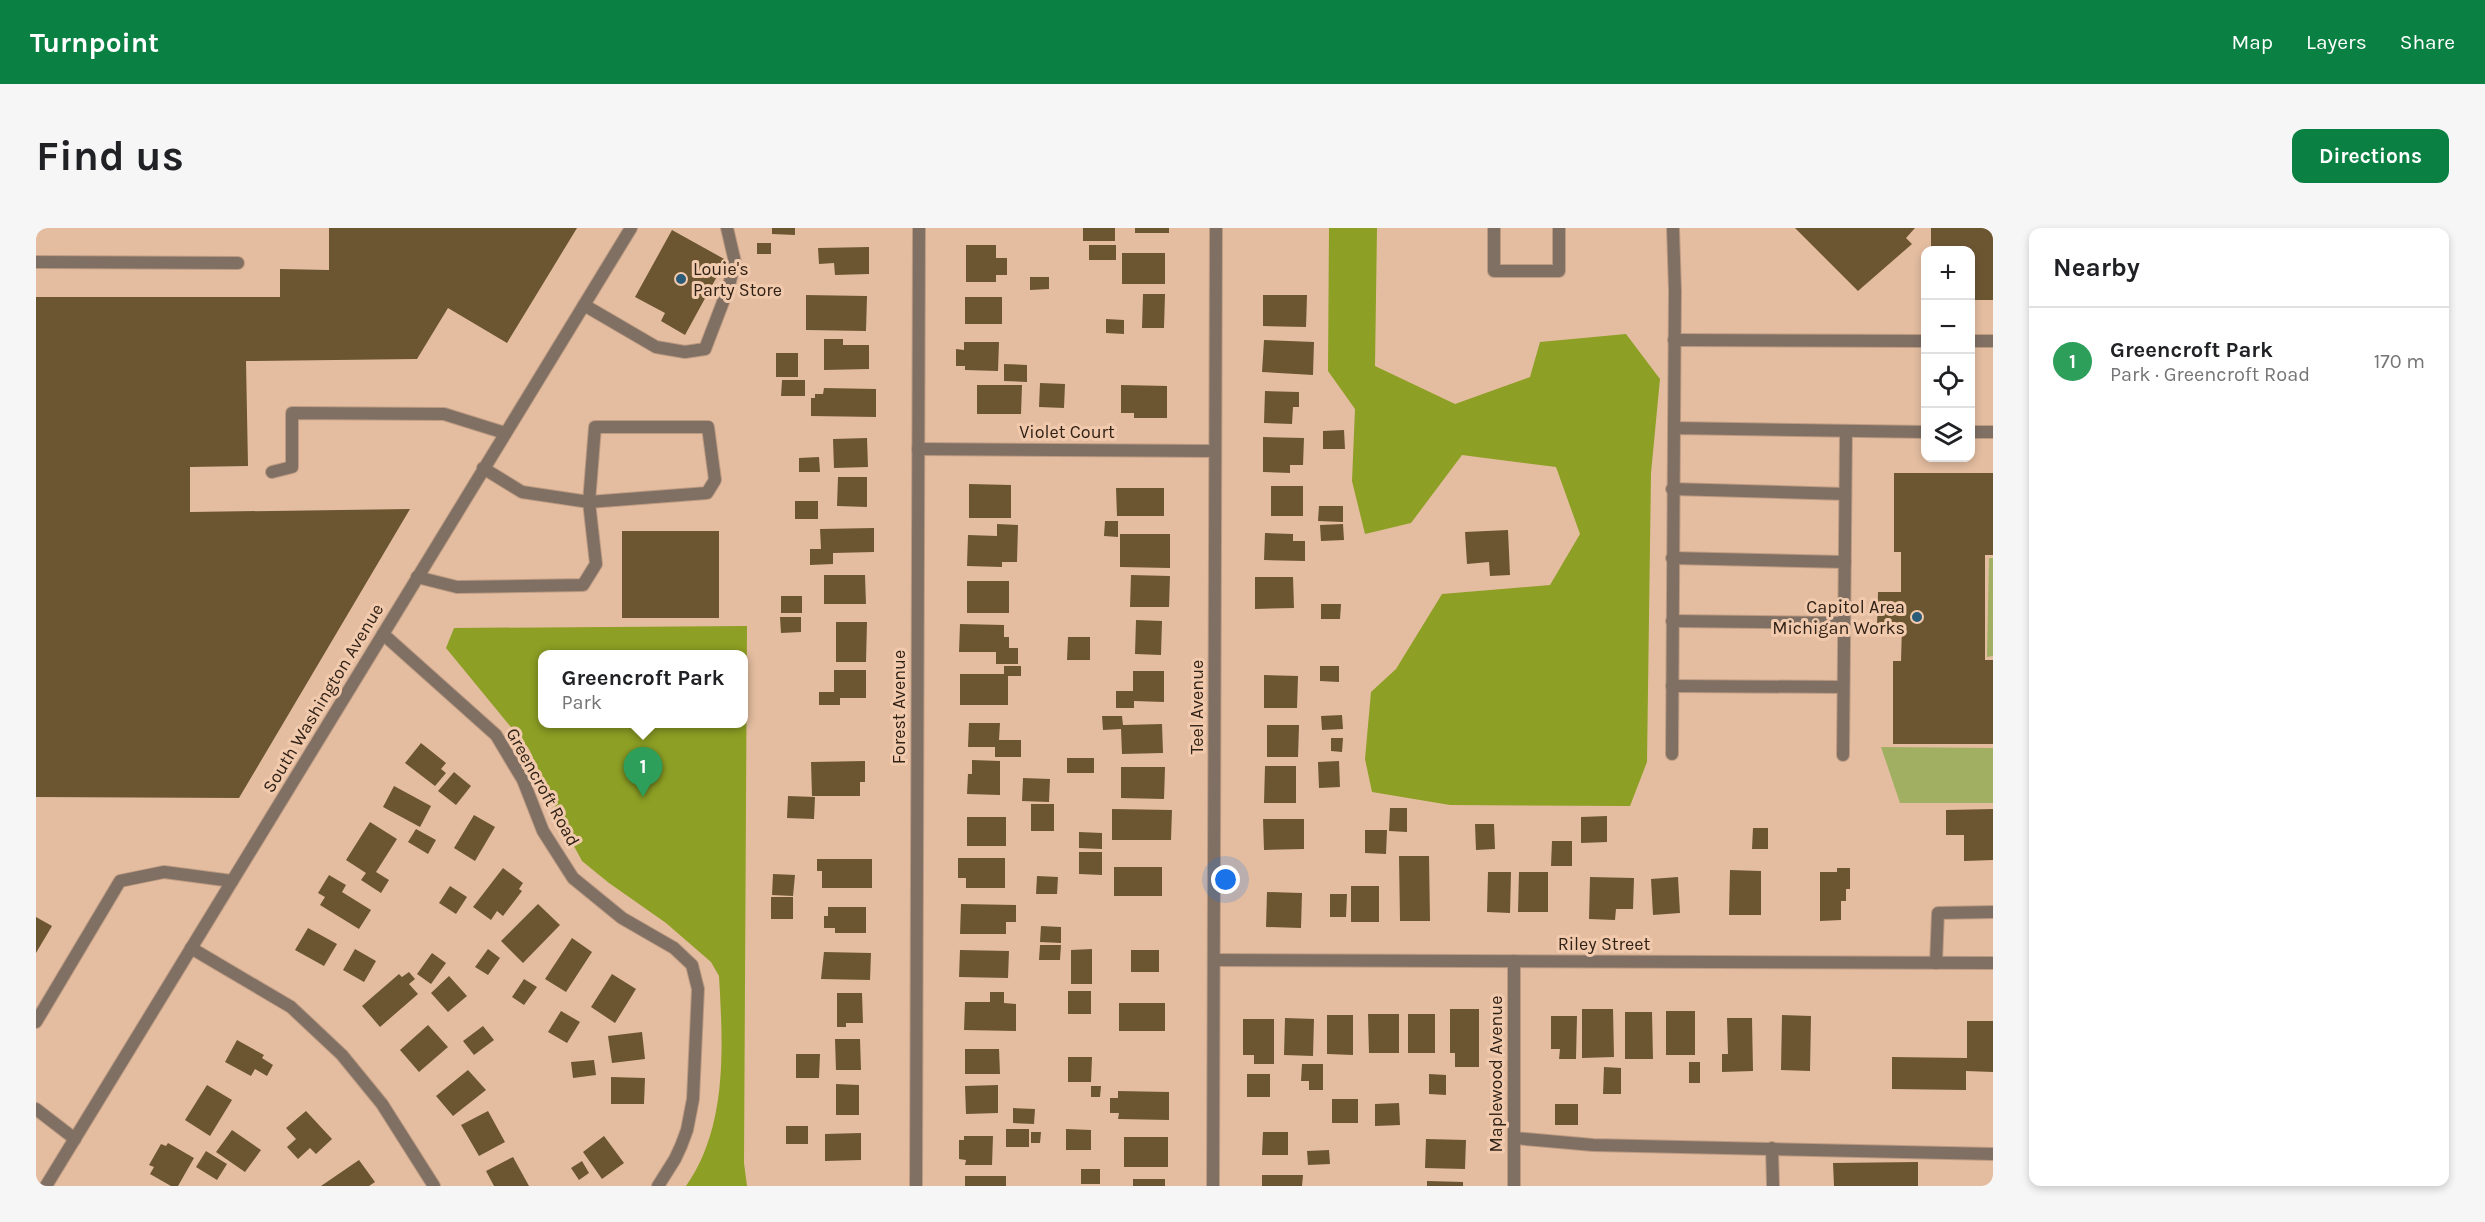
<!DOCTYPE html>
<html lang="en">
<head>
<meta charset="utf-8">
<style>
  :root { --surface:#fff; --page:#f6f6f6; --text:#202124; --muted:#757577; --line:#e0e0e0; --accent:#0b8043 }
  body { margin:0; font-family:Karla,sans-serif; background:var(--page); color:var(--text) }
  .controls { position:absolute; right:18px; top:18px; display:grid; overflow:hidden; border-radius:12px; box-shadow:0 3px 9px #0003 }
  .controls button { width:54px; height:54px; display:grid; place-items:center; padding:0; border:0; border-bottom:2px solid var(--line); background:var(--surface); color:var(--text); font:30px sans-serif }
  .you { position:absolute; left:1190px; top:652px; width:21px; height:21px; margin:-15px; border:4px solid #fff; border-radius:50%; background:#1a73e8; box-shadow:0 0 0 9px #1a73e833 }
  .badge { display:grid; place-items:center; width:39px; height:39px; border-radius:50%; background:var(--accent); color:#fff; font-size:20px; font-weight:700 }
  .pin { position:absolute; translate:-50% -50px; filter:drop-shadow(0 2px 3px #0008) }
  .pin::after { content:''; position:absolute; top:32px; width:21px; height:18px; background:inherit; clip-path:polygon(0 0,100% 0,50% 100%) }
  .popup { position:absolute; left:502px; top:422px; width:210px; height:78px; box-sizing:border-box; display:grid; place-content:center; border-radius:12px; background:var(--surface); filter:drop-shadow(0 2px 4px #0005); font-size:20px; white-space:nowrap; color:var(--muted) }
  .popup b { font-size:22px; color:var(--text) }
  .popup::after { content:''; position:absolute; left:50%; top:100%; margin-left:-12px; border:12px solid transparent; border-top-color:var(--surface) }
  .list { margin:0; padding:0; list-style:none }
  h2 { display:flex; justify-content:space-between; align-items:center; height:78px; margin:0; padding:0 24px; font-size:26px }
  h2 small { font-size:20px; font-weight:400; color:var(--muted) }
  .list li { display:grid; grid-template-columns:39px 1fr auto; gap:18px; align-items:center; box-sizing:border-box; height:108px; padding:0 24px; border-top:2px solid var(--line) }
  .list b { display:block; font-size:22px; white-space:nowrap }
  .list p { margin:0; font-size:20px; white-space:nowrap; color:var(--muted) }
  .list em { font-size:20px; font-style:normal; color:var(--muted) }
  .icon { flex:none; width:33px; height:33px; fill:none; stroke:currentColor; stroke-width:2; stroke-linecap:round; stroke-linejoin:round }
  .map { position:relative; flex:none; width:1957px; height:958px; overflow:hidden; border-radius:12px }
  header { display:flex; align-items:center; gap:36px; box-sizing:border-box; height:84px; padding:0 30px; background:var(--accent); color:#fff }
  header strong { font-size:28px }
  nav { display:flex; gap:33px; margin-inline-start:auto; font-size:21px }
  .intro { display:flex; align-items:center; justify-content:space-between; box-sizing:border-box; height:144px; padding:0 36px }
  h1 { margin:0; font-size:42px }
  .button { padding:15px 27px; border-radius:12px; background:var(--accent); color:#fff; font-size:21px; font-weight:700 }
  main { display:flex; gap:36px; padding:0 36px }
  aside { flex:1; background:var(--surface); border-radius:12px; box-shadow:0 3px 9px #0003 }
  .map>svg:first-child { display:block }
  .green { fill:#a0af62 }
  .forest { fill:#8d9f24; fill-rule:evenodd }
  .building { fill:#6c5632 }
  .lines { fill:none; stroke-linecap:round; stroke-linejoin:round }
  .service-casing { stroke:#bd9b82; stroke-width:14 }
  .minor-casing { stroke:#bd9b82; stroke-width:14 }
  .tertiary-casing { stroke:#bd9b82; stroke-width:14 }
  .service { stroke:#807064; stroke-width:12 }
  .minor { stroke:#807064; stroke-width:12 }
  .tertiary { stroke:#807064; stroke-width:12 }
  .poi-dot { fill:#2a5b79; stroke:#f1caad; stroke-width:2 }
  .labels { text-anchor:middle; stroke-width:6; stroke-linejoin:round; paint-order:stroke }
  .poi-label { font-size:18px; fill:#312217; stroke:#f1caad; text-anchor:start }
  .street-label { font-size:18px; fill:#312217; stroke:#f1caad }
</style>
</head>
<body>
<header>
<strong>Turnpoint</strong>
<nav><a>Map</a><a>Layers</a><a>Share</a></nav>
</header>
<div class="intro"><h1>Find us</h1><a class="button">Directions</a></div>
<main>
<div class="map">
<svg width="1957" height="958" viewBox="0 0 1957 958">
  <rect width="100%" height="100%" fill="#e4bda0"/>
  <!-- green -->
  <g class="green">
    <polygon points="1953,330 1957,330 1957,428 1951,429"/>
    <polygon points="1845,519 1957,520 1957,575 1864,575"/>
  </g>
  <!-- forest -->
  <g class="forest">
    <polygon points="1293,0 1341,0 1339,138 1419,176 1494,149 1504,114 1590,106 1624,151 1615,245 1611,534 1594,578 1414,577 1336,564 1329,531 1335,464 1360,441 1406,366 1514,357 1544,306 1520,239 1426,227 1375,295 1329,306 1316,253 1319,181 1292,143"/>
    <path d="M 711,398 L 708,935 L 711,958 L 650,958 C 692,898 687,818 683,748 L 675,734 L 630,695 L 573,655 L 546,633 L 532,607 L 493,521 L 410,420 L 418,400 ZM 506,426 L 708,426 L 708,496 L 506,496 Z"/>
  </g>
  <!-- building -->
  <g class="building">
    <polygon points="293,0 541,0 471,115 412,80 381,131 210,133 212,238 154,239 154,284 374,281 203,570 0,569 0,69 244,69 244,41 293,42"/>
    <polygon points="736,0 759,0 759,7 736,6"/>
    <rect x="1047" y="0" width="32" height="13"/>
    <rect x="1099" y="0" width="34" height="5"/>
    <polygon points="1759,0 1879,0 1870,10 1876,16 1822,63"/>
    <polygon points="1895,0 1957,0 1957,72 1934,72 1934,22 1895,22"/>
    <polygon points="636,2 690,32 649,107 625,93 629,85 599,69"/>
    <rect x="721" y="15" width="14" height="11"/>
    <polygon points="930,17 960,17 960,30 971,30 971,47 960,47 960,54 930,54"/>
    <rect x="1053" y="17" width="27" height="15"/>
    <polygon points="833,19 833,46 799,47 798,35 783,36 782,20"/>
    <rect x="1086" y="25" width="43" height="31"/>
    <polygon points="994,49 1013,49 1013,61 994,62"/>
    <polygon points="1107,66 1129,66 1128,100 1106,100"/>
    <polygon points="770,67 831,68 830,103 770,102"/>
    <polygon points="1227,67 1271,67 1270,99 1227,98"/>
    <rect x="929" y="69" width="37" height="27"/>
    <polygon points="1070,91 1088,92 1088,106 1070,105"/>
    <polygon points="788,111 807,111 807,117 833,117 833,141 788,142"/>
    <polygon points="1228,112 1278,114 1277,147 1226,144"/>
    <polygon points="928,114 963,114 962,143 929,142 929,138 920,138 920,121 928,122"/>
    <rect x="740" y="125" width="22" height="24"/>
    <polygon points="968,136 991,137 991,154 968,153"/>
    <polygon points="746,152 769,152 769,168 745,168"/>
    <polygon points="1004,155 1029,156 1028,180 1003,179"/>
    <polygon points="941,157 986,157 985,186 941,186"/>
    <polygon points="1085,157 1131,158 1131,190 1098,190 1098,185 1085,185"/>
    <polygon points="788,160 840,161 840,189 775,188 775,170 779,170 779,166 787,166"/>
    <polygon points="1229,163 1263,164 1263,179 1257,179 1256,196 1228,195"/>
    <polygon points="1308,202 1309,221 1287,221 1287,203"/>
    <polygon points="1227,209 1268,210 1267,237 1254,237 1254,245 1227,244"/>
    <polygon points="831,210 832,239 798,240 797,211"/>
    <polygon points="783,229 784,244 763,244 763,230"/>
    <polygon points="1858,245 1957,245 1957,327 1949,327 1949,432 1957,432 1957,516 1857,516 1857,433 1865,433 1866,398 1841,398 1842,364 1865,364 1865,324 1858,324"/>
    <polygon points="802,249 831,249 831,279 801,278"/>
    <polygon points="933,256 975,257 975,290 933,290"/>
    <rect x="1235" y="258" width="32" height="30"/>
    <polygon points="1080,260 1128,260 1128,288 1081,288"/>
    <rect x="759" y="273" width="23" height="18"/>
    <polygon points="1283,278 1307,278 1307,294 1282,293"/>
    <polygon points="1069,293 1082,293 1082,309 1068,308"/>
    <polygon points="961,296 982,297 981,334 966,334 966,339 931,338 932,307 961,308"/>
    <polygon points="1307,296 1308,312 1285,313 1284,297"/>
    <polygon points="838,300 838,324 797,325 797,336 774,337 774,321 785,321 784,301"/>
    <polygon points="1472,302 1474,347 1454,348 1453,334 1431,336 1429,304"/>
    <rect x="586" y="303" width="97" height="87"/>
    <polygon points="1229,305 1257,306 1257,313 1269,313 1269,333 1228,332"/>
    <polygon points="1084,306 1134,306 1134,340 1084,339"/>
    <polygon points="788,347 829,347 830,376 788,376"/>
    <polygon points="1095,347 1134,348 1133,379 1094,379"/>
    <polygon points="1219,349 1257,349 1258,380 1219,381"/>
    <rect x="931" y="353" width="42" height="32"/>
    <rect x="745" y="368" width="21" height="17"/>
    <polygon points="1285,376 1305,376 1304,391 1285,391"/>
    <polygon points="744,389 765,389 765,404 745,405"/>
    <polygon points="1100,392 1126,393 1125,427 1099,426"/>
    <polygon points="800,394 831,394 830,434 800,434"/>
    <polygon points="924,396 968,397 968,409 973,409 973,420 982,420 982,436 960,436 960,424 923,424"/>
    <polygon points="1032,409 1054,409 1054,432 1031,432"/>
    <polygon points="968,438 985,438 985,448 972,448 972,477 924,477 924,446 968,446"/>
    <polygon points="1284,438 1303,438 1303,454 1284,453"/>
    <polygon points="798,442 830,442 830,470 804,470 804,477 783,477 783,464 798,464"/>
    <polygon points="1097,443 1128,443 1128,474 1098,473 1098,480 1080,480 1080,463 1097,463"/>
    <polygon points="1228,447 1262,448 1261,480 1228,480"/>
    <polygon points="1306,487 1307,501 1286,502 1285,488"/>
    <polygon points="1066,488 1086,488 1087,497 1126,496 1127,525 1086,526 1085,501 1067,502"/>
    <polygon points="933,495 964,495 963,512 985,512 985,529 959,529 959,519 932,519"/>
    <polygon points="1231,497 1263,497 1262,529 1231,529"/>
    <polygon points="1295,510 1307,510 1306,524 1295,523"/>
    <polygon points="385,515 410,535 405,541 410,545 399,558 369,535"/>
    <rect x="1031" y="530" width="27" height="15"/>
    <polygon points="936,532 964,533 964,567 931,566 932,546 936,546"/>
    <polygon points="829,533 829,554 824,554 824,568 776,568 775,534"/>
    <polygon points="1303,533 1304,559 1283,560 1282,534"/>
    <polygon points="1229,538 1260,538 1260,575 1228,575"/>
    <polygon points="1085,539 1129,539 1128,571 1085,570"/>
    <polygon points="418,544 435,558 420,577 402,563"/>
    <polygon points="987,550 1014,551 1013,574 986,573"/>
    <polygon points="358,558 395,578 384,599 347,579"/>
    <polygon points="752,568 779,569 778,591 751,590"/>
    <rect x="995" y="576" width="23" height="27"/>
    <polygon points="1354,580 1371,580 1371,604 1353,603"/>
    <polygon points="1076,581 1136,582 1135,612 1076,612"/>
    <polygon points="1957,581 1957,632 1928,633 1928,607 1910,607 1910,582"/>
    <polygon points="438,587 459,599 439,633 418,620"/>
    <polygon points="1571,588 1571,614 1545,615 1545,589"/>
    <rect x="931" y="589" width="39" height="29"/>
    <polygon points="1227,591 1268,591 1268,621 1228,622"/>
    <polygon points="334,594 361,611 340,644 353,652 345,665 325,652 330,645 310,632"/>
    <polygon points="1439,596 1458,596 1459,621 1440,622"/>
    <polygon points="1717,600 1732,600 1732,621 1716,621"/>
    <polygon points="380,601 400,612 392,626 372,614"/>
    <polygon points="1329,602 1351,602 1350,626 1329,625"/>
    <polygon points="1043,604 1066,605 1066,621 1043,620"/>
    <polygon points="1516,613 1536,613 1536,638 1515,638"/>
    <polygon points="1043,624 1066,624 1066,647 1043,646"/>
    <polygon points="1363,628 1393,628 1394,693 1364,693"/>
    <polygon points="922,630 969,630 969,660 930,660 930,650 922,650"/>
    <polygon points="781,631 836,631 836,660 786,660 786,643 781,643"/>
    <rect x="1078" y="639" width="48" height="29"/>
    <polygon points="467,640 487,655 483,661 486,663 467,688 461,683 455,692 437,679"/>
    <polygon points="1801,640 1814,640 1814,661 1810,661 1810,673 1805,673 1805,692 1784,693 1784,644 1801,644"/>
    <polygon points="1694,642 1725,643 1725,687 1693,687"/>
    <polygon points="1452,644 1475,644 1474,685 1451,684"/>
    <polygon points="1483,644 1512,644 1512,684 1482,684"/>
    <polygon points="737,646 759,647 757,668 736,667"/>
    <polygon points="293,647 310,657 306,664 335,682 323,701 284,677 289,669 282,665"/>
    <polygon points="1001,648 1022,649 1021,666 1000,666"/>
    <polygon points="1554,649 1598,650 1597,681 1580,681 1579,692 1553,691"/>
    <polygon points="1642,649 1644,685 1617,687 1615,651"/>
    <polygon points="414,658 431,669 420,686 403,675"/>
    <rect x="1315" y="658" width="28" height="36"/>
    <polygon points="1231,664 1266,665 1265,700 1230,699"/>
    <polygon points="1294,666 1311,666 1310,689 1294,689"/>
    <rect x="735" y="669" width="22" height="22"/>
    <polygon points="502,676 524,697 487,735 465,713"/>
    <polygon points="925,676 980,677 980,694 970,694 970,706 924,706"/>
    <polygon points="792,679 830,679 830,705 799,705 799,700 788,700 788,688 792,688"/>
    <polygon points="0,689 16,698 0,725"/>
    <polygon points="1005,698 1025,699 1025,715 1004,714"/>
    <polygon points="272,700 301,716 288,738 259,722"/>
    <polygon points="536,710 556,724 530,764 509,751"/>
    <polygon points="1004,717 1025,717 1024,732 1003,732"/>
    <polygon points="319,721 340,733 328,754 307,742"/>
    <polygon points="452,721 464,730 452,747 439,739"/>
    <polygon points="1056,721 1056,756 1035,756 1035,722"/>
    <polygon points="924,722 973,723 972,750 923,749"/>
    <rect x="1095" y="722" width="28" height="22"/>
    <polygon points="788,724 835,725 834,752 785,751"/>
    <polygon points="396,725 410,735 395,756 381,746"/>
    <polygon points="373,744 379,751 373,756 382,766 344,799 326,778 363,746 366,749"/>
    <polygon points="576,746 600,761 579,795 555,779"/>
    <polygon points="413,748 431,768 412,784 395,765"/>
    <polygon points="488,751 501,759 488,777 476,769"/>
    <rect x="1032" y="763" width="23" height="23"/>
    <polygon points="954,764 968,764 968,775 980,776 980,803 928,802 929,774 954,774"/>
    <polygon points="801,765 826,765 827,795 810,795 810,799 801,799"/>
    <rect x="1083" y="775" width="46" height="28"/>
    <polygon points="1414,781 1443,781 1443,839 1419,839 1419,825 1414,825"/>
    <polygon points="1546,781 1577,781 1578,829 1546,830"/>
    <polygon points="525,783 544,794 531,815 512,804"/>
    <rect x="1630" y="783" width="29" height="44"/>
    <polygon points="1589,784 1616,784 1617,831 1589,831"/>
    <polygon points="1332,786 1363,786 1363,825 1333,825"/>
    <rect x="1372" y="786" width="27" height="39"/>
    <polygon points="1291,787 1317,787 1317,827 1291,826"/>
    <polygon points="1746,787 1775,788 1774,843 1745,842"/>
    <polygon points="1515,788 1541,788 1540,831 1523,831 1524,821 1515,821"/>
    <polygon points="1249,790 1278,791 1277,828 1248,827"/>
    <polygon points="1691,790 1716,790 1717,843 1686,844 1686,826 1692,826"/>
    <polygon points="1207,791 1238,791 1238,836 1218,836 1218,827 1207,827"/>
    <polygon points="1931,793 1957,793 1957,844 1930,843 1930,862 1856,861 1856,829 1931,830"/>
    <polygon points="392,797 412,819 383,844 364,822"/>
    <polygon points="447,798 458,812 438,827 427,813"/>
    <polygon points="606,804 609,831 576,835 572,808"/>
    <polygon points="799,811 824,811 825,842 800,842"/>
    <polygon points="201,812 228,827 226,830 237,837 231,848 219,841 215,848 189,834"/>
    <polygon points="929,821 963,821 964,846 929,846"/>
    <polygon points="760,826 784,826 783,850 760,850"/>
    <polygon points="1032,829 1056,829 1055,854 1032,854"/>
    <polygon points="558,832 560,847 537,850 535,834"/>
    <rect x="1653" y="834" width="11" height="21"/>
    <polygon points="1266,836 1287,836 1287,862 1273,862 1273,853 1265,853"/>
    <polygon points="1568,839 1585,840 1585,866 1567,866"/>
    <polygon points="432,842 450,862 417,888 400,868"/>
    <rect x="1211" y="846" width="23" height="23"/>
    <polygon points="1393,846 1410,847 1410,867 1393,866"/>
    <polygon points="575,849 609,850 608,876 575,876"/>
    <polygon points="800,856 823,857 823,887 800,887"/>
    <polygon points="171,857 196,872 174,908 149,892"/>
    <polygon points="962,857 962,885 930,886 929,858"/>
    <polygon points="1055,858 1065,858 1064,869 1055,869"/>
    <polygon points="1082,863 1133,864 1133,892 1082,891 1083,885 1074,885 1074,870 1082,870"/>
    <rect x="1296" y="871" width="26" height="24"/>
    <polygon points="1363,875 1364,897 1339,898 1339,876"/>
    <rect x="1519" y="876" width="23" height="21"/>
    <polygon points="977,880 999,881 998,896 977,895"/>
    <polygon points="270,883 296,911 280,926 274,920 262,931 251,919 260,911 250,900"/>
    <polygon points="452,883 469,914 443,928 425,897"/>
    <rect x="750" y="898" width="22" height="18"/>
    <rect x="970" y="901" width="23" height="18"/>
    <polygon points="1030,901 1055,902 1055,922 1030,922"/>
    <polygon points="196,902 225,922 209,944 180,924"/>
    <polygon points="995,904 1005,904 1004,915 995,915"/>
    <polygon points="1227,904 1252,904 1252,927 1226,927"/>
    <polygon points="825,905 825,932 789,933 789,906"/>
    <polygon points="568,908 588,935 566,951 547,924"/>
    <polygon points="928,908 957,908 956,937 929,937 930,932 923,931 923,912 928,912"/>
    <rect x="1088" y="909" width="44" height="30"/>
    <polygon points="1390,911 1430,912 1429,941 1389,940"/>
    <polygon points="132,915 158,930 142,958 135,958 114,946 118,939 113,937 125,916 130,918"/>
    <polygon points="1293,922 1294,936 1272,937 1271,923"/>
    <polygon points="170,923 191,936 181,952 160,939"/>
    <polygon points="477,929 493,958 458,958 450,943"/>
    <polygon points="323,932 339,954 333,958 285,958"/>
    <polygon points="546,933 553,945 543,952 535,940"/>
    <polygon points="1882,934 1882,958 1798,958 1797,935"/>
    <rect x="1045" y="941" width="19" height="15"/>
    <polygon points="1226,947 1267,947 1266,958 1226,958"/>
    <rect x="929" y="948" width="41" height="10"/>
    <rect x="1097" y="951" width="32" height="7"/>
    <polygon points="1391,953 1427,954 1427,958 1391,958"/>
  </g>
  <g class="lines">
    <!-- service casing -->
    <g class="service-casing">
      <g id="service">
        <polyline points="1458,0 1458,43 1523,43 1523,0"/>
        <polyline points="1637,0 1639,63 1638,200"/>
        <polyline points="0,34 202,35"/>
        <polyline points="548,77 620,119 649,124 669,121 692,61 699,34 691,0"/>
        <polyline points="1638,112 1890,113"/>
        <polyline points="1934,113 1957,113"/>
        <polygon points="559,199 672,199 679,252 671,265 553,274"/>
        <polyline points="1934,204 1957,204"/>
        <polyline points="236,244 256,239 256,185 408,186 469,205"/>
        <polyline points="1636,261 1809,266"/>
        <polyline points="1636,330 1809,334"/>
        <polyline points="381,349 421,359 547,357 560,336 553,274 486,264 447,240"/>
        <polyline points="1636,393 1808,395"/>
        <polyline points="1636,458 1807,459"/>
        <polyline points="1636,526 1638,200 1890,204"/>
        <polyline points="1807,527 1810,203"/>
        <polyline points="1900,735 1902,685 1957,684"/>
        <polyline points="0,794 84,653 128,644 196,653"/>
        <polyline points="0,881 39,911"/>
        <polyline points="1478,910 1557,917 1957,926"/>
        <polyline points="1736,920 1737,958"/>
      </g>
    </g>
    <!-- minor casing -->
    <g class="minor-casing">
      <g id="minor">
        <polyline points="882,221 1179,223"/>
        <polyline points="347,406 460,507 487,552 507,603 537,650 586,690 638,720 656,737 662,761 657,871 651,902 645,918 639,931 622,958"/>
        <polyline points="155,720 255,779 306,827 346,876 398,958"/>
        <polyline points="1178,732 1957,735"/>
        <polyline points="1478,733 1478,958"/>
        <polyline points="880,958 883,0"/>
        <polyline points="1177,958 1180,0"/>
      </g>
    </g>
    <!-- tertiary casing -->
    <g class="tertiary-casing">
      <polyline id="tertiary" points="10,958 595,0"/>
    </g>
    <!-- service -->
    <use href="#service" class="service"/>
    <!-- minor -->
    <use href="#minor" class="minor"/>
    <!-- tertiary -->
    <use href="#tertiary" class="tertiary"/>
  </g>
  <!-- markers -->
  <g class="poi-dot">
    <circle cx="645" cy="51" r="6"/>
    <circle cx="1881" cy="389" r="6"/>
  </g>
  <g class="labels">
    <!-- poi labels -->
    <g class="poi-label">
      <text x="657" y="47">Louie's<tspan x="657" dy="21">Party Store</tspan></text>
      <text x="1869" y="385" text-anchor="end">Capitol Area<tspan x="1869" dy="21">Michigan Works</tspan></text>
    </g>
    <!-- street labels -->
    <g class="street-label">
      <text x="1031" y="210">Violet Court</text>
      <text transform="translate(287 470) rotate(-59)" y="6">South Washington Avenue</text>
      <text transform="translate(863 479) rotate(-90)" y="6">Forest Avenue</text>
      <text transform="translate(1161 479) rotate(-90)" y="6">Teel Avenue</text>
      <text transform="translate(507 559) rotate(61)" y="6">Greencroft Road</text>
      <text x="1568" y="722">Riley Street</text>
      <text transform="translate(1460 846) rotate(-90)" y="6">Maplewood Avenue</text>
    </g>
  </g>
</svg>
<div class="controls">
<button>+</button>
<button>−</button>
<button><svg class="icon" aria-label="locate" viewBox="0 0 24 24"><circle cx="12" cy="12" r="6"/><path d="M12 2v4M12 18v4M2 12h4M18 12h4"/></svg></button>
<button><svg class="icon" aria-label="layers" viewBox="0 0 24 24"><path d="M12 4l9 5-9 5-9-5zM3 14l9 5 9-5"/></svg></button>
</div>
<div class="you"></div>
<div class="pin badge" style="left:607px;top:569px;background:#2e9e5b">1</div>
<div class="popup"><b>Greencroft Park</b>Park</div>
</div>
<aside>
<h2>Nearby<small></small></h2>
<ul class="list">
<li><span class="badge" style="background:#2e9e5b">1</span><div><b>Greencroft Park</b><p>Park · Greencroft Road</p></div><em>170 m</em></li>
</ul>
</aside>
</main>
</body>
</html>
